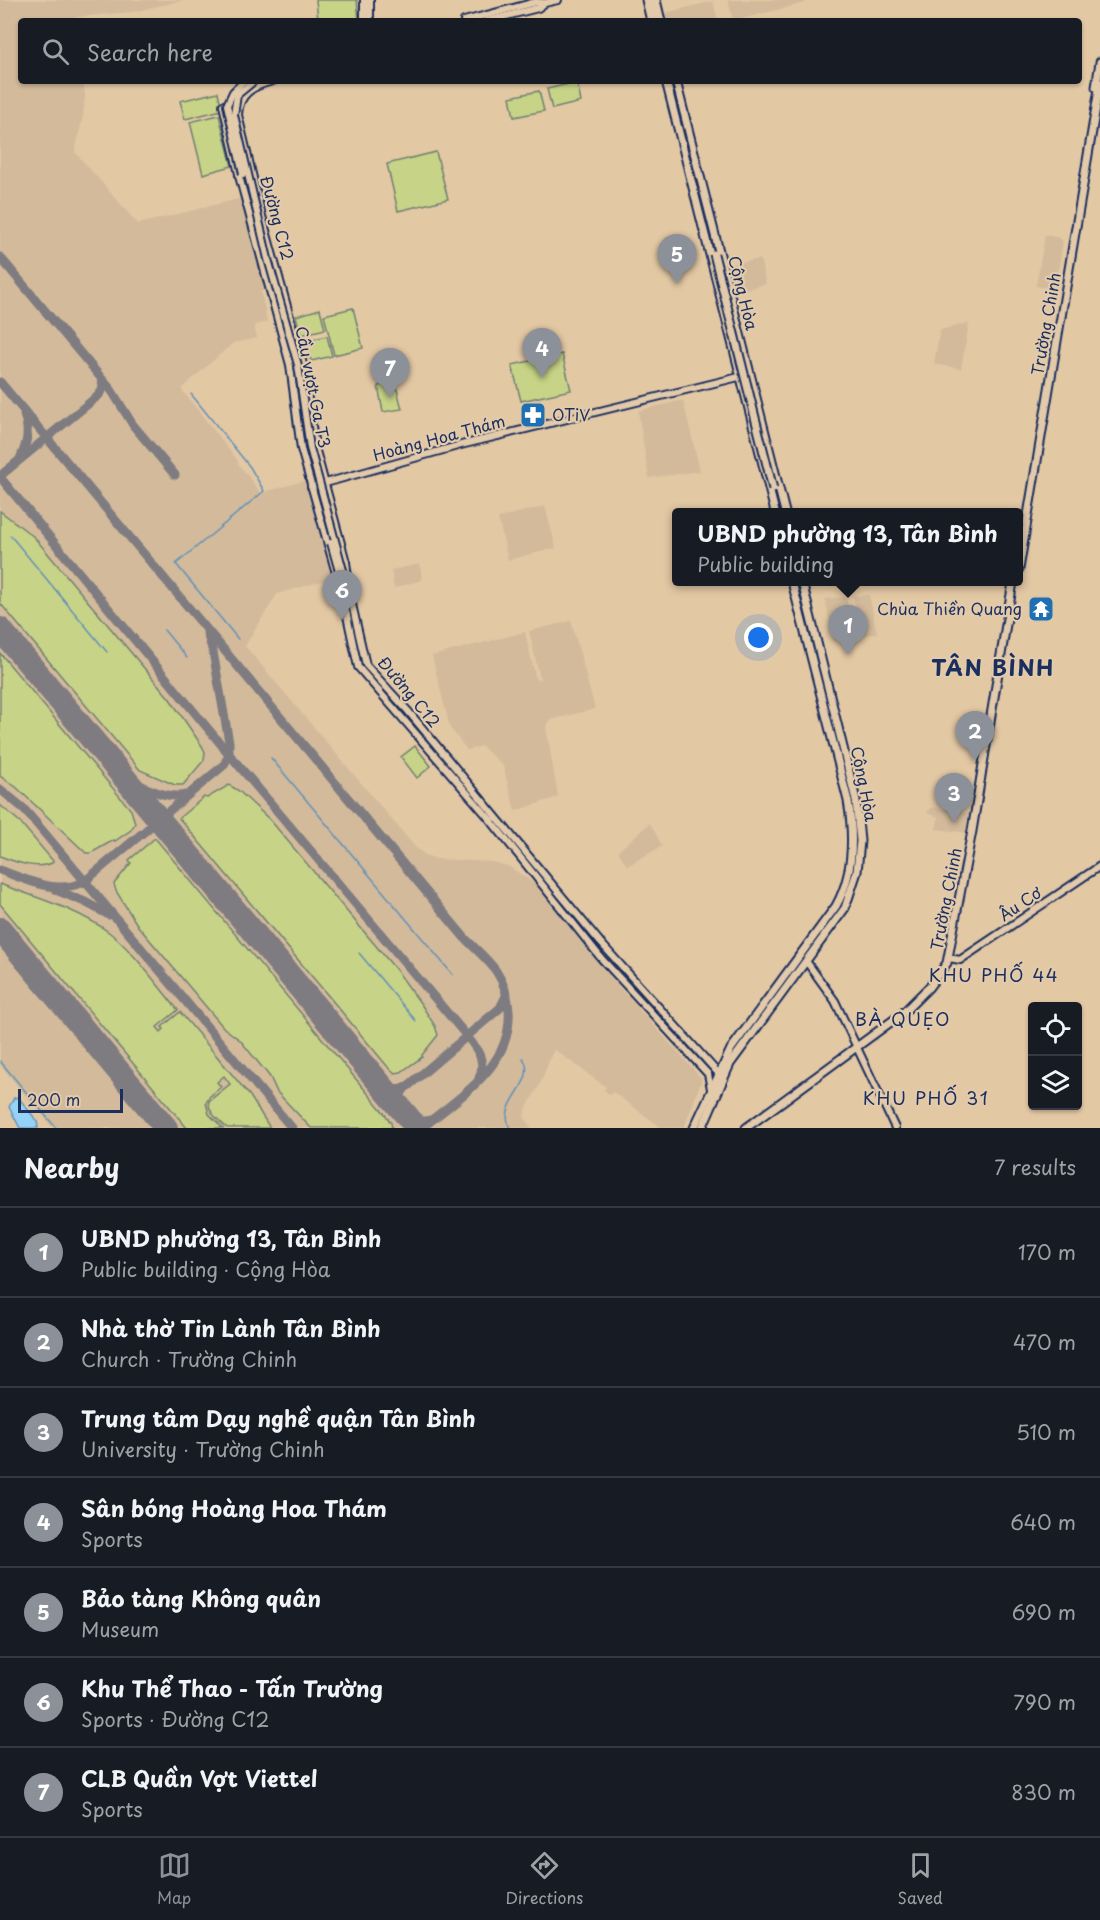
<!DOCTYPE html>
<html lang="en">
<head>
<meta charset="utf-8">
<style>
  :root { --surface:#171b24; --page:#20242c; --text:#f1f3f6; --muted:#9ea1a6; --line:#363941; --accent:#8c9099 }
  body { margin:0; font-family:"Playpen Sans",sans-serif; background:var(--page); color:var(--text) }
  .controls { position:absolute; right:18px; bottom:18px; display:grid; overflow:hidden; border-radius:6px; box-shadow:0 2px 4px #0004 }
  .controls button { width:54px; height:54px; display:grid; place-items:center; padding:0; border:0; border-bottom:2px solid var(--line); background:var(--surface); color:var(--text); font:30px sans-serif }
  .scale { position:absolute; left:18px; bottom:15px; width:105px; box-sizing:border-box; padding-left:6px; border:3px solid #1b2f5e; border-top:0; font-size:16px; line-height:21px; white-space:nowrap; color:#1b2f5e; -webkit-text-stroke:4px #e2caaa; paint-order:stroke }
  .you { position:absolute; left:759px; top:638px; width:21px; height:21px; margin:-15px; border:4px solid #fff; border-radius:50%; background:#1a73e8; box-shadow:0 0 0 9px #1a73e833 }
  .badge { display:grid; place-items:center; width:39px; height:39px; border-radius:50%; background:var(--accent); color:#fff; font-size:20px; font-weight:700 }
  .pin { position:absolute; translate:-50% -50px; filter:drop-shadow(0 2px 3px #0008) }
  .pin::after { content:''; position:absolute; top:32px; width:21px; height:18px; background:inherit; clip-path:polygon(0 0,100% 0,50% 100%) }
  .popup { position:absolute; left:672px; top:508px; width:351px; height:78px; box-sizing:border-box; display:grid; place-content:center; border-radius:6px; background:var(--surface); filter:drop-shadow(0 2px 4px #0005); font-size:20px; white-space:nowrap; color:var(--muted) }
  .popup b { font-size:22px; color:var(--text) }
  .popup::after { content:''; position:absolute; left:50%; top:100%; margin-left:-12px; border:12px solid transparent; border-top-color:var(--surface) }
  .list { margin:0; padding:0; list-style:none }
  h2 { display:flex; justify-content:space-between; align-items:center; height:78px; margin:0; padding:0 24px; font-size:26px }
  h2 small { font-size:20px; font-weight:400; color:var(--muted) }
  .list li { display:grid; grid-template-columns:39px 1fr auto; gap:18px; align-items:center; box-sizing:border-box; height:90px; padding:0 24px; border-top:2px solid var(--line) }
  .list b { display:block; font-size:22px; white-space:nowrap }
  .list p { margin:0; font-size:20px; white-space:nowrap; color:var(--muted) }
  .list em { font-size:20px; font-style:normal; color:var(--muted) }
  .icon { flex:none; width:33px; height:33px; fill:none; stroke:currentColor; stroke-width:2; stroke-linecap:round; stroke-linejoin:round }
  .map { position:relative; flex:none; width:1100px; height:1128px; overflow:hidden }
  .search { position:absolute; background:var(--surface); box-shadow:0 2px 4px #0004; left:18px; right:18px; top:18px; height:66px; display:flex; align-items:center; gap:15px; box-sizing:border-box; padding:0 21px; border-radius:6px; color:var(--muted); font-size:22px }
  .sheet { height:708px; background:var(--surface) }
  nav { display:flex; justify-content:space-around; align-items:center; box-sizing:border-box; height:84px; border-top:2px solid var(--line); background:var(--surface); font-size:16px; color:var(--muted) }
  nav a { display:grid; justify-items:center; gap:3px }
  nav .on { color:var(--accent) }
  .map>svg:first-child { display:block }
  .built { fill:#d2ba9b }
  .green { fill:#c7d386; stroke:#718172; stroke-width:1.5 }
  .water { fill:#95d3f6; stroke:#6491b9; stroke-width:1.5 }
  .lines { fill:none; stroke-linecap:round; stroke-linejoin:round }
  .stream { stroke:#6491b9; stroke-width:1.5 }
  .taxiway { stroke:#7f7c81; stroke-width:9 }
  .runway { stroke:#7f7c81; stroke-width:24 }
  .secondary-casing { stroke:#1b2f5e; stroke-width:10 }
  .primary-casing { stroke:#1b2f5e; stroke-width:11 }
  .secondary { stroke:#e2caaa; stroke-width:6 }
  .primary { stroke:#e2caaa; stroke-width:7 }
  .secondary-bridge-casing { stroke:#1b2f5e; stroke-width:10; stroke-linecap:butt }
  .primary-bridge-casing { stroke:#1b2f5e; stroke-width:11; stroke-linecap:butt }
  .secondary-bridge { stroke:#e2caaa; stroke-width:6 }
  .primary-bridge { stroke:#e2caaa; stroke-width:7 }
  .labels { text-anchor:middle; stroke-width:4.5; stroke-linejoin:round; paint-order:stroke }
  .street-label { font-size:16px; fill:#1b2f5e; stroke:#e2caaa }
  .poi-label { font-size:16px; fill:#1b2f5e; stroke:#e2caaa; text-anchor:start }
  .neighbourhood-label { font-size:18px; letter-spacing:1.5px; fill:#1b2f5e; stroke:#e2caaa }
  .district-label { font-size:22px; font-weight:bold; letter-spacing:1.5px; fill:#1b2f5e; stroke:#e2caaa }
</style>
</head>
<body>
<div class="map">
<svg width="1100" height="1128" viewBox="0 0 1100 1128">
  <rect width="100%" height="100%" fill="#e3c8a4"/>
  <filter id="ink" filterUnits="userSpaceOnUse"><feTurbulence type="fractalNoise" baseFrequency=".0167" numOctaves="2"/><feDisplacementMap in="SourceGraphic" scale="12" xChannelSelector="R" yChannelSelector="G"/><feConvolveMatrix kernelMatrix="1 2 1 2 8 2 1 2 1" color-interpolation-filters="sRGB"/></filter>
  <g filter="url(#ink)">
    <!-- built -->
    <g class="built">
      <polygon points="0,0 184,0 133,12 76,17 76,21 21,21 21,81 83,81 85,96 83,116 75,152 138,224 242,198 266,290 261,291 267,322 254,325 257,338 233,343 181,389 238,461 237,462 261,493 307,480 332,578 277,594 245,646 415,847 425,855 436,859 492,862 508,866 534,883 615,982 702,1079 684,1128 662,1128 613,1092 610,1095 604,1090 606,1087 554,1049 539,1086 525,1111 524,1117 531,1128 53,1128 0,1065"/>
      <polygon points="728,0 804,0 805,3 733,21"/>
      <polygon points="713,1 718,21 664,21 662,14"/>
      <polygon points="1045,235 1060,238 1063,242 1055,289 1036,286"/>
      <polygon points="760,259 766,284 734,292 727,265"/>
      <polygon points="969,323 961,369 934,364 940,330"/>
      <polygon points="683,400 700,471 649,478 638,411"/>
      <polygon points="545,506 556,548 508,560 498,518"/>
      <polygon points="420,564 422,580 394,588 391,570"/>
      <polygon points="869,595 877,633 861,636 853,596"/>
      <polygon points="846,597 854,637 834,641 825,599"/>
      <polygon points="571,621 595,709 550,720 546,727 558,797 515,811 503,766 482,746 467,750 450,728 432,656 525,632 536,680 540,679 529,631"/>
      <polygon points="932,807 972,814 969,833 936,829 939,817 927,813"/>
      <polygon points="650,823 662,846 627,866 618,851"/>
    </g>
    <!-- green -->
    <g class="green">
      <polygon points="316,0 357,0 359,21 313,21 318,20"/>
      <polygon points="577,82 581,102 552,109 547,89"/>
      <polygon points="539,91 544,111 514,117 510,97"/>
      <polygon points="218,92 222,110 185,119 180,101"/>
      <polygon points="219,115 232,166 203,174 190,122"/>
      <polygon points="436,152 448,199 398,211 387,164"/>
      <polygon points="353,308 363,348 334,355 324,315"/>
      <polygon points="320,309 325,329 301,335 296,316"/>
      <polygon points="327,336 332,356 311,361 306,341"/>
      <polygon points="562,354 571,390 521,401 512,365"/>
      <polygon points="395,382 402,409 383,412 378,386"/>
      <polygon points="0,511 34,537 170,699 202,746 205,752 204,760 183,785 175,785 140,770 0,603"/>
      <polygon points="0,653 131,810 135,823 131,830 115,841 114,840 91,853 86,853 16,787 0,776"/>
      <polygon points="415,746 431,766 417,778 401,757"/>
      <polygon points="229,785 239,791 271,821 397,971 421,1004 435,1026 438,1035 422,1055 422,1057 401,1072 395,1073 388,1067 179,818 204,797 207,798"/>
      <path d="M 0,805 L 20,822 L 53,861 L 52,863 C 37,870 15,862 0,856 Z"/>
      <polygon points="155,838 385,1114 391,1123 392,1128 311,1128 277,1092 270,1077 240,1040 224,1028 138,926 116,891 114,884 131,863 129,860"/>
      <path d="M 0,884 C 37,898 78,909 110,933 C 136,954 156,984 178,1010 L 157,1027 L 161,1032 L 164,1029 L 162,1027 L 180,1012 L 250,1096 L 270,1128 L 227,1128 C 219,1120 207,1112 209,1101 L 230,1084 L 224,1076 L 217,1082 L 221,1087 L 210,1096 L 206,1103 L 209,1114 L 223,1128 L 187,1128 L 0,904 Z"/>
    </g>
    <!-- water -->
    <polygon class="water" points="18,1097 37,1121 38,1128 20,1128 9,1107 14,1098"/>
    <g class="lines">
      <!-- stream -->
      <g class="stream">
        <polyline points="191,394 250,467 264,491 176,564 238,639"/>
        <polyline points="10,535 107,652"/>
        <polyline points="164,630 187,658"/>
        <polyline points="271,758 453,975"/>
        <polyline points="359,953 416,1021"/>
        <polyline points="0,1061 56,1128"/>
        <path d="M 510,1128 C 496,1102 539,1083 523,1058"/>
      </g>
      <!-- taxiway -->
      <g class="taxiway">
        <polyline points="0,257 112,391 133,425 175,475"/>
        <path d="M 0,382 L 464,937 C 474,948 487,958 496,971 C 504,983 508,996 509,1010 C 513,1066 460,1096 422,1128"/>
        <path d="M 20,459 C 27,444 30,431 24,415"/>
        <polyline points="0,476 99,395 103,388 102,380"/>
        <path d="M 0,477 L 229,754 L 466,1035 C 477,1049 487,1061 479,1078"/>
        <path d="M 123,775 C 141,786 165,800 187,795"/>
        <polyline points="0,789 23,808 36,823 292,1128"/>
        <path d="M 0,870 C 28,880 55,895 84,882 L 224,765 L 229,754 L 229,742 L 213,652 L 207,633"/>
        <polyline points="56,890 85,902 109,915"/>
        <polyline points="383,1087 396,1090 408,1086 500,1008 507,994"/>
        <polyline points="398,1105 399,1097 405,1088"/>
        <polyline points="409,1118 419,1122 431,1120"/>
      </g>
      <!-- runway -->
      <g class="runway">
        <polyline points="0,629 417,1128"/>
        <polyline points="0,929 166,1128"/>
      </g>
      <!-- secondary casing -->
      <g class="secondary-casing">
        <g id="secondary">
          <polyline points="364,0 364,21"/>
          <polyline points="370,0 370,21"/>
          <polyline points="464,21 536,2 545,3 558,0"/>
          <polyline points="487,21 538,8 545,3"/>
          <path d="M 273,81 C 253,86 239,93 238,115 L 262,216 L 303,364 L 315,447 L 346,562 L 351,600 L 366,665 L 408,711 L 600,942 L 718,1073"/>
          <polyline points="223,105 239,174 242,173"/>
          <polyline points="239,176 290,365 301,449 344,602 358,667 488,817 601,958 708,1074 711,1089"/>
          <polyline points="311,487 461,445 743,376"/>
          <polyline points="949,958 960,960 1100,866"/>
          <polyline points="806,961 835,1001 895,1128"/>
        </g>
      </g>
      <!-- primary casing -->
      <g class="primary-casing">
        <g id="primary">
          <polyline points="646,0 651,21"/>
          <polyline points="651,0 656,21"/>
          <polyline points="656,0 661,21"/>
          <polyline points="666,81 775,512"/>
          <polyline points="676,81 785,512"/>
          <polyline points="1096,87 1100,62"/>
          <polyline points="1019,569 1100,83"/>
          <path d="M 694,1128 L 731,1049 L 836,906 C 854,874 854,836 848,801 L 792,582"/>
          <polyline points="702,1128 730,1064 845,908 857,872 860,841 856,800 802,582"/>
          <polyline points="746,1128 903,1013 929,987 947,963 972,831 1013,582"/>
        </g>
      </g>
      <!-- secondary -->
      <use href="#secondary" class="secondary"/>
      <!-- primary -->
      <use href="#primary" class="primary"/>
      <!-- secondary-bridge casing -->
      <g class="secondary-bridge-casing">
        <g id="secondary-bridge">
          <polyline points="254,81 237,95 234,115 268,259 298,365 310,448 347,585"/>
          <polyline points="243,174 227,105 233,92 244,81"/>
          <polyline points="331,543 343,586"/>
        </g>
      </g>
      <!-- primary-bridge casing -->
      <g class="primary-bridge-casing">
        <polyline id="primary-bridge" points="714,254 773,489"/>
      </g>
      <!-- secondary-bridge -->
      <use href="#secondary-bridge" class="secondary-bridge"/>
      <!-- primary-bridge -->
      <use href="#primary-bridge" class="primary-bridge"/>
    </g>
  </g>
  <!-- icons -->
  <defs>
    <g id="pharmacy-square" transform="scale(1.35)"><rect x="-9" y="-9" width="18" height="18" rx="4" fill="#1f6fb2" stroke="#e2caaa"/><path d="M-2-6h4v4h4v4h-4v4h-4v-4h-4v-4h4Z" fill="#fff"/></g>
    <g id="temple-square" transform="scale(1.35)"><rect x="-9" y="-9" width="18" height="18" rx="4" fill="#1f6fb2" stroke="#e2caaa"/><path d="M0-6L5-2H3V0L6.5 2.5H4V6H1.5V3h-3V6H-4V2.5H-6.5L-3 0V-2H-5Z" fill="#fff"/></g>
  </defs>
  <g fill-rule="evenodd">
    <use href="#pharmacy-square" x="533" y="415"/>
    <use href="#temple-square" x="1041" y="609"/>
  </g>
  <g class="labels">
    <!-- street labels -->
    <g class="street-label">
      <text transform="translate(277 218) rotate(75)" y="6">Đường C12</text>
      <text transform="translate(743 293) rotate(76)" y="6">Cộng Hòa</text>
      <text transform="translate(1046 324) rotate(-80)" y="6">Trường Chinh</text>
      <text transform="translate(313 387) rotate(79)" y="6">Cầu vượt Ga T3</text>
      <text transform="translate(439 438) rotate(-15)" y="6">Hoàng Hoa Thám</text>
      <text transform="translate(409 692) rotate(50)" y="6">Đường C12</text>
      <text transform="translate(864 784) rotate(79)" y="6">Cộng Hòa</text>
      <text transform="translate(946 899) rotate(-79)" y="6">Trường Chinh</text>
      <text transform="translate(1020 904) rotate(-34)" y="6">Âu Cơ</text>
    </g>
    <!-- poi labels -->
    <g class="poi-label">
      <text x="552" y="421">OTiV</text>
      <text x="1022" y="615" text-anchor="end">Chùa Thiền Quang</text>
    </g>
    <!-- neighbourhood labels -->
    <g class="neighbourhood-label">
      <text x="994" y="982">KHU PHỐ 44</text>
      <text x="903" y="1026">BÀ QUẸO</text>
      <text x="926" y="1105">KHU PHỐ 31</text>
    </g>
    <!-- district labels -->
    <g class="district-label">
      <text x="993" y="676">TÂN BÌNH</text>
    </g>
  </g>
</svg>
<div class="controls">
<button><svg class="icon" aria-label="locate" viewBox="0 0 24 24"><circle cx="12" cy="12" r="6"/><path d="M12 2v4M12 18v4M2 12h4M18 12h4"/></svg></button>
<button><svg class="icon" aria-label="layers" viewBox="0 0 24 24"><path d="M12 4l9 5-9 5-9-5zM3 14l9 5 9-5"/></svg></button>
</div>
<div class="scale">200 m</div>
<div class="you"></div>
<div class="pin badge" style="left:848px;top:655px">1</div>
<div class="popup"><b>UBND phường 13, Tân Bình</b>Public building</div>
<div class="pin badge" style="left:975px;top:761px">2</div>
<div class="pin badge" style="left:954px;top:823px">3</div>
<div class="pin badge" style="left:542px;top:378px">4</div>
<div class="pin badge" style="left:677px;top:284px">5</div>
<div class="pin badge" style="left:342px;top:620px">6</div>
<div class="pin badge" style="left:390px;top:398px">7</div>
<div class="search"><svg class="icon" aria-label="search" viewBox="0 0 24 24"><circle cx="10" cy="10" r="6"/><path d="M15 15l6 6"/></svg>Search here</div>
</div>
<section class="sheet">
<h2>Nearby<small>7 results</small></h2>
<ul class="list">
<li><span class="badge">1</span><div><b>UBND phường 13, Tân Bình</b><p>Public building · Cộng Hòa</p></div><em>170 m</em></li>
<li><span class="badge">2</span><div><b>Nhà thờ Tin Lành Tân Bình</b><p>Church · Trường Chinh</p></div><em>470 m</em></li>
<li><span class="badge">3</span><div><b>Trung tâm Dạy nghề quận Tân Bình</b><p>University · Trường Chinh</p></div><em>510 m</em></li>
<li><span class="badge">4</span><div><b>Sân bóng Hoàng Hoa Thám</b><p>Sports</p></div><em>640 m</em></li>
<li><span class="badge">5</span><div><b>Bảo tàng Không quân</b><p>Museum</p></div><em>690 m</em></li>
<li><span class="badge">6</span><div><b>Khu Thể Thao - Tấn Trường</b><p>Sports · Đường C12</p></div><em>790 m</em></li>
<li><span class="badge">7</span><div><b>CLB Quần Vợt Viettel</b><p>Sports</p></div><em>830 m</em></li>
</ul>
</section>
<nav>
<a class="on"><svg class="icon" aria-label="map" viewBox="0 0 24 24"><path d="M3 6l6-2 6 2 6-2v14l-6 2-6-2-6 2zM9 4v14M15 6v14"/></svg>Map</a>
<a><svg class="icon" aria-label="directions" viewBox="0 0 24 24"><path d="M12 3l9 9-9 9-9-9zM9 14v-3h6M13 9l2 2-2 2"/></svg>Directions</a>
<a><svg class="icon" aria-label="saved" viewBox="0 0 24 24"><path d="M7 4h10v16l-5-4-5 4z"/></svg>Saved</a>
</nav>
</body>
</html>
